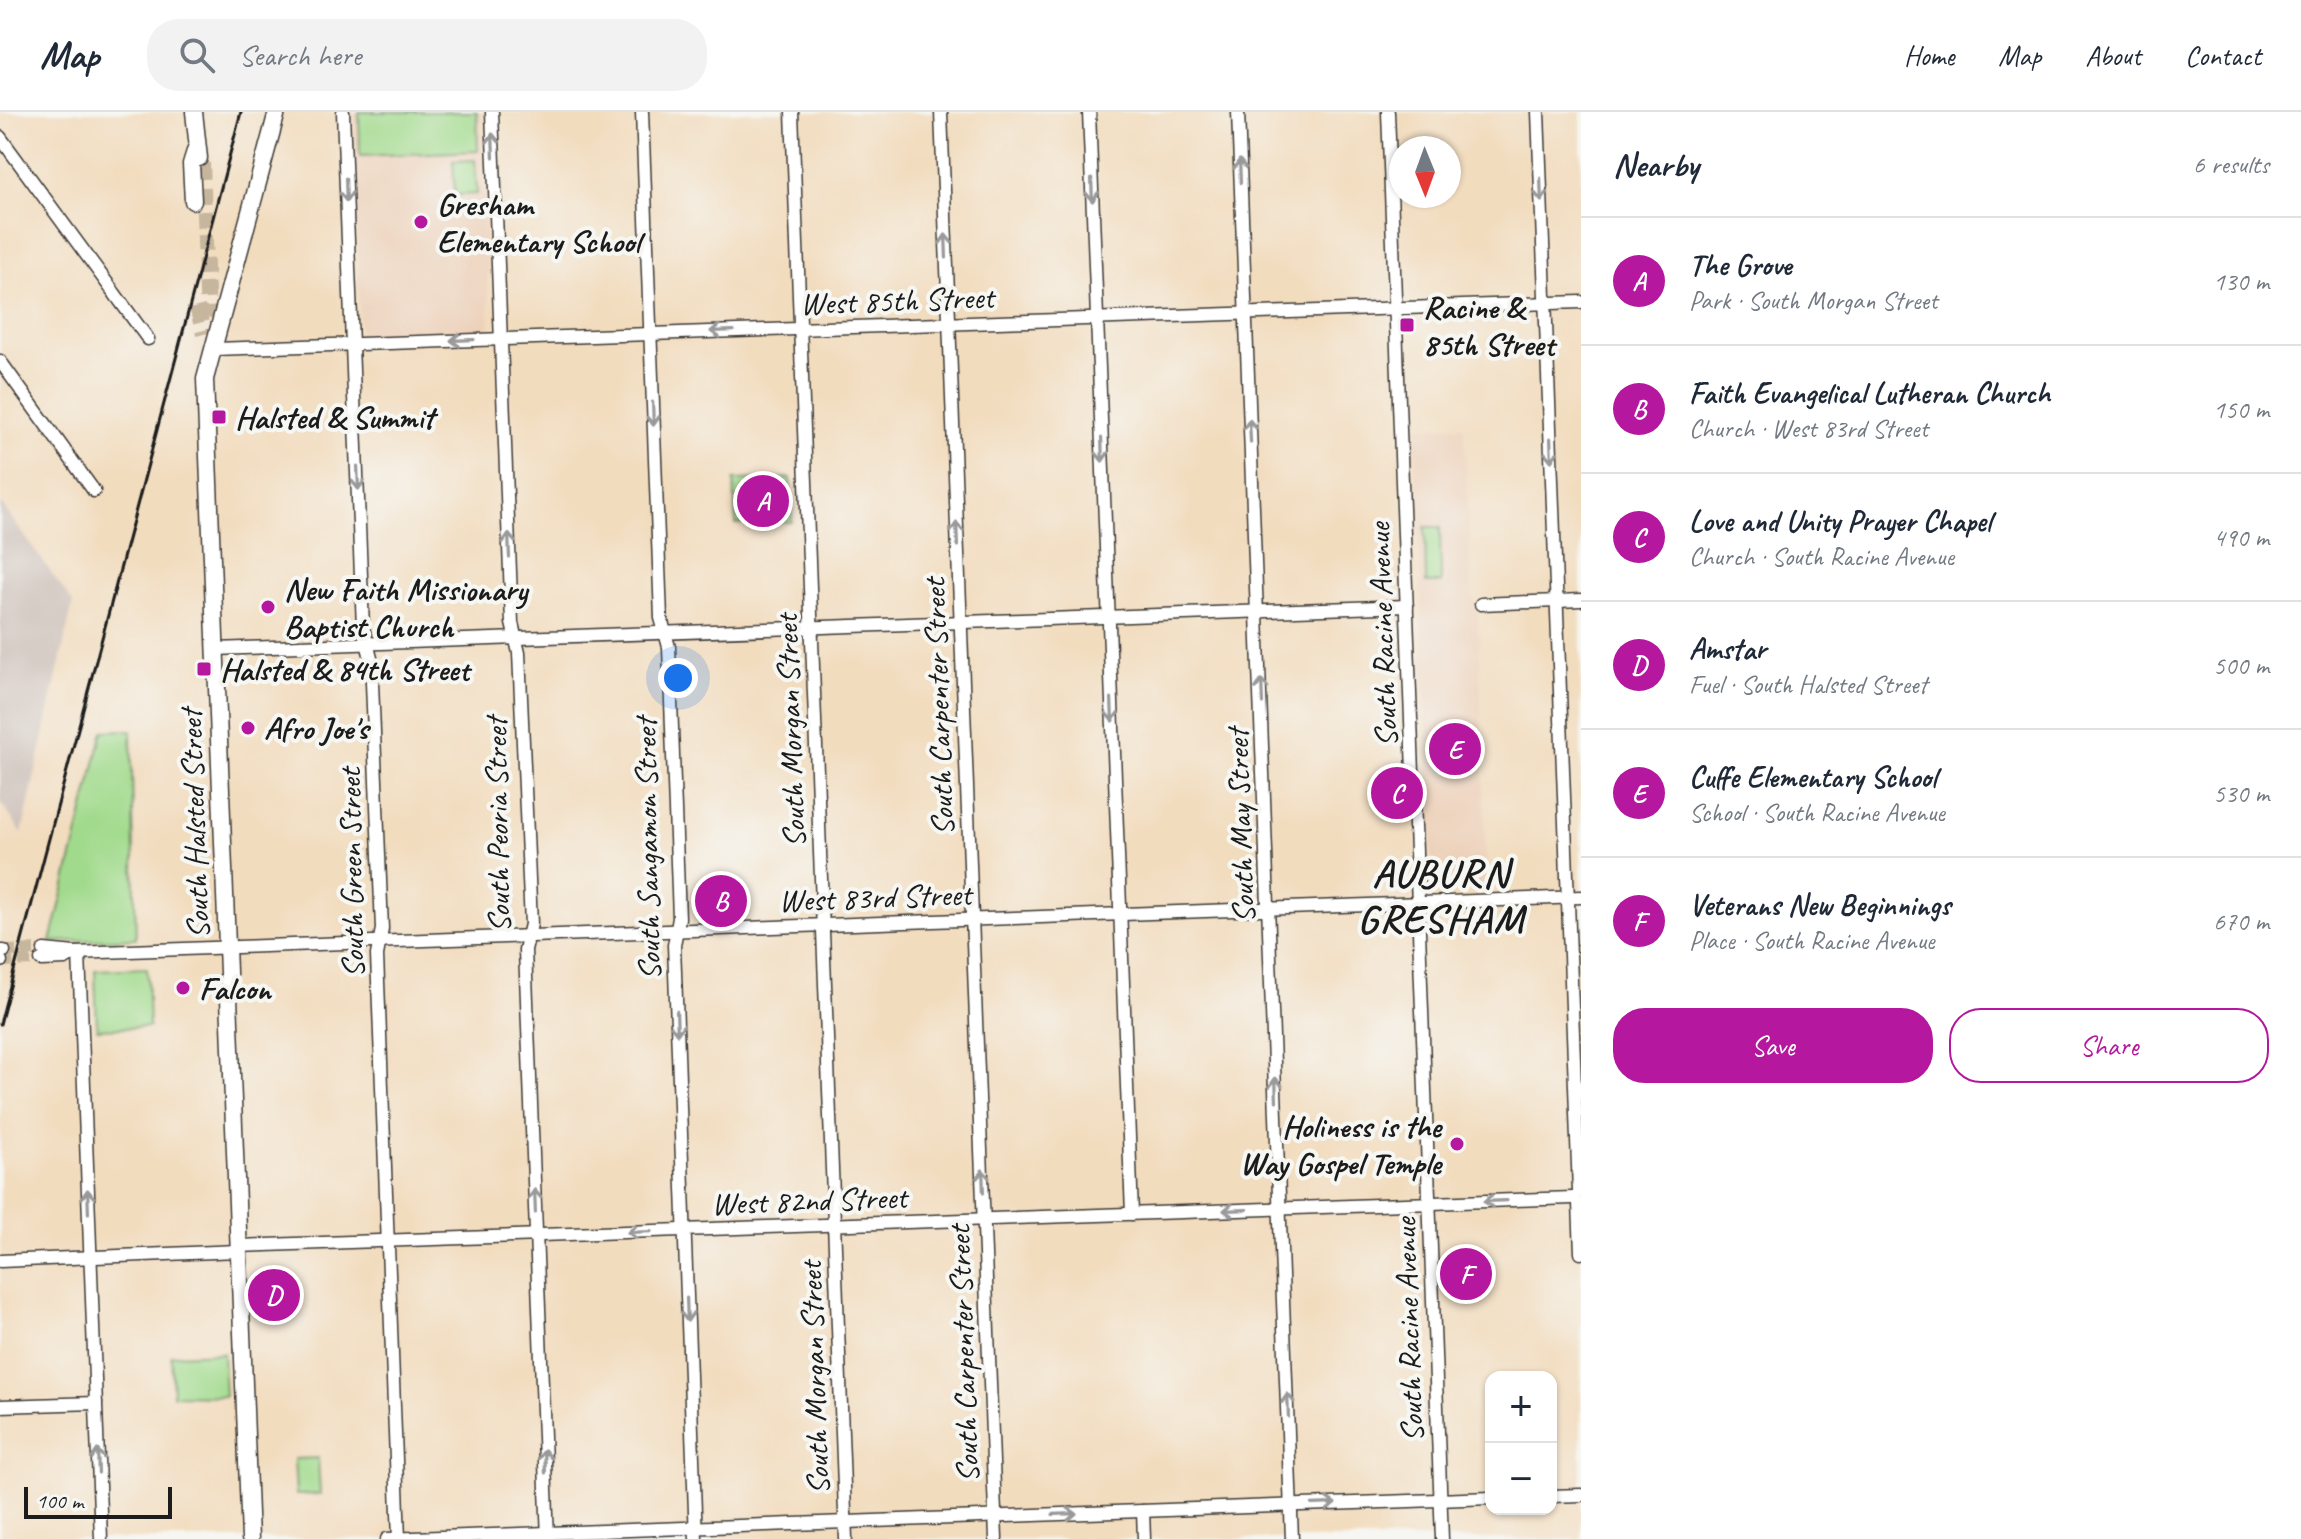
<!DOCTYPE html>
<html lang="en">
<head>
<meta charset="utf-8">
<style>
  :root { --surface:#fff; --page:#f2f2f3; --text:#1f2937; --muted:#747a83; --line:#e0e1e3; --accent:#b5179e }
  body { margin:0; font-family:Caveat,sans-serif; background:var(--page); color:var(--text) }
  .controls { position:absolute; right:24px; bottom:24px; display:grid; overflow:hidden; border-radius:16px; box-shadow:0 2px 6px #0004 }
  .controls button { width:72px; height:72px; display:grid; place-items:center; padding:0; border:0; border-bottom:2px solid var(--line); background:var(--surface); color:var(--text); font:40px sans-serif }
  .compass { position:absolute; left:1389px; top:24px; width:72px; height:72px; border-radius:50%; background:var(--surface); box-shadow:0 2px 6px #0004; rotate:179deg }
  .scale { position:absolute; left:24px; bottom:20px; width:148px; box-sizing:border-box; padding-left:8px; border:4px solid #1c1c1c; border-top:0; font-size:22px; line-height:28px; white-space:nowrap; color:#1c1c1c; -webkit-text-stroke:6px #f6f6f2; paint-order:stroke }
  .you { position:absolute; left:678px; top:566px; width:28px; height:28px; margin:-20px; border:6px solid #fff; border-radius:50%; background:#1a73e8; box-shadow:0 0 0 12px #1a73e833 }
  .badge { display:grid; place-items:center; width:52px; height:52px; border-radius:50%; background:var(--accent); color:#fff; font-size:26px; font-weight:700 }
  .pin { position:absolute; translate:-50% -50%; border:4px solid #fff; box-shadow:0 2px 8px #0006 }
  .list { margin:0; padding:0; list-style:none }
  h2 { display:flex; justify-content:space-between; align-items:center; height:104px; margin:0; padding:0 32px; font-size:34px }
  h2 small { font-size:26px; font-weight:400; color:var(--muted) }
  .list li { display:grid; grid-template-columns:52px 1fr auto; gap:24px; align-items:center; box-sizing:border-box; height:128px; padding:0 32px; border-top:2px solid var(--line) }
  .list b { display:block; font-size:30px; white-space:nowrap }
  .list p { margin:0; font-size:26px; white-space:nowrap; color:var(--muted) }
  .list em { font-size:26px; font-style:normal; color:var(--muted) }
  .actions { display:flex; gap:16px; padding:24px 32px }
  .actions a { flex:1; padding:18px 0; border:2px solid var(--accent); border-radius:32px; text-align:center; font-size:28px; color:var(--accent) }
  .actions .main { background:var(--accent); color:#fff }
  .icon { flex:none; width:44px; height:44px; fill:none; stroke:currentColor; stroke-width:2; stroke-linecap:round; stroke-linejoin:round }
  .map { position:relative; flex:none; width:1581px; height:1427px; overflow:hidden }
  header { display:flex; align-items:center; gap:48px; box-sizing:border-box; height:112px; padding:0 40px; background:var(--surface); border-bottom:2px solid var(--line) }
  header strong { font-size:38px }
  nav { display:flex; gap:44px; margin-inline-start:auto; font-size:28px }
  .search { width:560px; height:72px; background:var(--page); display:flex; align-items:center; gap:20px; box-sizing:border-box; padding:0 28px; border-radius:32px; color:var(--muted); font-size:30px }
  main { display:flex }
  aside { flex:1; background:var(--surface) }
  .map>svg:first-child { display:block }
  .built { fill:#edd1ba }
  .industrial { fill:#cec1ba }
  .green { fill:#a1da8c; stroke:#5e7b54; stroke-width:2 }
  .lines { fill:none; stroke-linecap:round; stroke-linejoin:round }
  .minor-tunnel { stroke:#c7b69e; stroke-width:12; stroke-dasharray:12 6; stroke-linecap:butt }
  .major-tunnel { stroke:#c7b69e; stroke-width:16; stroke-dasharray:16 8; stroke-linecap:butt }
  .minor-casing { stroke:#3c3934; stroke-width:15 }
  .major-casing { stroke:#3c3934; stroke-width:19 }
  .minor { stroke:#fff; stroke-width:12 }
  .major { stroke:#fff; stroke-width:16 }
  .rail { stroke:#1c1c1c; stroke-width:3 }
  .oneway { stroke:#999 }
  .poi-dot { fill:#b5179e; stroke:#f6f6f2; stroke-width:3 }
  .labels { text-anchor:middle; stroke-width:8; stroke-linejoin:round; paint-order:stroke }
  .poi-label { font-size:32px; font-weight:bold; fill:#1c1c1c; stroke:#f6f6f2; text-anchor:start }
  .street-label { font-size:32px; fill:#1c1c1c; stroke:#f6f6f2 }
  .district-label { font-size:40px; font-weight:bold; letter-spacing:2px; fill:#1c1c1c; stroke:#f6f6f2 }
</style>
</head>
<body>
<header>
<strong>Map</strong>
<div class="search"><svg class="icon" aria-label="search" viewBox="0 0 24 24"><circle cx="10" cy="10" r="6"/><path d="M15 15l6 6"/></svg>Search here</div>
<nav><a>Home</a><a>Map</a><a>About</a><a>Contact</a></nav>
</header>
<main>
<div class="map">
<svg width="1581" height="1427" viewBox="0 0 1581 1427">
  <rect width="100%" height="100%" fill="#f6f6f2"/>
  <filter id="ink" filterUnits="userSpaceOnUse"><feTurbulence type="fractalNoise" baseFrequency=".0125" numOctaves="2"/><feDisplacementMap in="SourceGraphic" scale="16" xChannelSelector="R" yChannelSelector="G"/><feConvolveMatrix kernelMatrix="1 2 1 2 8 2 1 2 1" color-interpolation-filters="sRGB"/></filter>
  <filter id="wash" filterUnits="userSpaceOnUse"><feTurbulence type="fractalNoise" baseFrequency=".006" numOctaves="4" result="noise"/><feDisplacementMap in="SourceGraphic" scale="32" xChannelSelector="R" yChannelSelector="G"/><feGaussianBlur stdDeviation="1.8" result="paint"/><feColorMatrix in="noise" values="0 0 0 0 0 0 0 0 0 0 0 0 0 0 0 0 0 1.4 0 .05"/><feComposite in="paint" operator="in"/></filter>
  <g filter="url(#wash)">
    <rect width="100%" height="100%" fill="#f2dcbe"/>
    <!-- built -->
    <g class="built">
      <polygon points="353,0 482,0 490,220 360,225"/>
      <polygon points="1464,314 1472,482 1478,498 1487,775 1433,776 1414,315"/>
    </g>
    <!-- industrial -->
    <polygon class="industrial" points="0,390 73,491 22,722 0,689"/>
    <!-- green -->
    <g class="green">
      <polygon points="359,0 477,0 478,39 360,44"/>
      <polygon points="475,48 477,82 455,83 453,49"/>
      <polygon points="790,366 792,410 736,412 734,368"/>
      <polygon points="1425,415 1440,415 1441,471 1426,471"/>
      <polygon points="131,618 136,826 51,830 103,619"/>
      <polygon points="147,856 149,915 97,917 95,858"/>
      <polygon points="223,1241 225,1284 173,1283 171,1243"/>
      <polygon points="318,1346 320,1382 296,1383 294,1347"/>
    </g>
  </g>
  <g filter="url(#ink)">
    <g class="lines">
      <!-- minor-tunnel -->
      <g class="minor-tunnel">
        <polyline points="4,839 44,838"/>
        <polyline points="1,849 41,848"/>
      </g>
      <!-- major-tunnel -->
      <g class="major-tunnel">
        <polyline points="202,51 208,206"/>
        <polyline points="197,195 204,222"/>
      </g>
      <!-- minor casing -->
      <g class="minor-casing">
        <g id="minor">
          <polyline points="343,0 363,516 371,546 382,817 377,843 399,1427"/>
          <polyline points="492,0 512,511 519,541 531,812 525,838 548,1427"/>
          <polyline points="642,0 661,506 669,535 679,806 674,833 696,1427"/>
          <polyline points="792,0 846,1427"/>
          <polyline points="941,0 996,1427"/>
          <polyline points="1089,0 1132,1102"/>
          <polyline points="1238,0 1292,1427"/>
          <polyline points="1388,0 1442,1427"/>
          <polyline points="1538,0 1579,1080"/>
          <polyline points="0,25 148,227"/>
          <polyline points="215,237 1581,190"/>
          <polyline points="0,249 94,379"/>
          <polyline points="1481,492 1581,488"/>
          <polyline points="215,537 1407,494"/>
          <polyline points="44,838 75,841 1581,785"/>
          <polyline points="0,839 4,839"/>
          <polyline points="79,841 101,1427"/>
          <polyline points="41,848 65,847 75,841"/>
          <polyline points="0,849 1,849"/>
          <polyline points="1579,1091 1581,1141"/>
          <polyline points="238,1134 1573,1086"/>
          <polyline points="0,1149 238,1139"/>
          <polyline points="0,1294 96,1291"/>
          <polyline points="1551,1384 1581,1383"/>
          <polyline points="1143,1399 1144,1427"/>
          <polyline points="387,1427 1491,1386"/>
        </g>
      </g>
      <!-- major casing -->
      <g class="major-casing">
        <g id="major">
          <polyline points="194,0 199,46"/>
          <polyline points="193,89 191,52 196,36"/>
          <polyline points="250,1427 205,267 277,0"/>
        </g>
      </g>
      <!-- minor -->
      <use href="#minor" class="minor"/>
      <!-- major -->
      <use href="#major" class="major"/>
      <!-- rail -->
      <polyline class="rail" points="0,912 241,0"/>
    </g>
    <!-- one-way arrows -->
    <defs><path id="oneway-shaft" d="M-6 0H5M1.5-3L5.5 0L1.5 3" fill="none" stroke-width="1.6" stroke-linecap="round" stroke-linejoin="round" transform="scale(2)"/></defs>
    <g class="oneway">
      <use href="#oneway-shaft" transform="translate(493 33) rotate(-92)"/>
      <use href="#oneway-shaft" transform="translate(1240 59) rotate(-92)"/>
      <use href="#oneway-shaft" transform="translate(346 78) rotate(88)"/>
      <use href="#oneway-shaft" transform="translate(1092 78) rotate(88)"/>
      <use href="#oneway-shaft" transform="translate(1541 78) rotate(88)"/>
      <use href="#oneway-shaft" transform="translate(946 134) rotate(-92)"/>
      <use href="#oneway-shaft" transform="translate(722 219) rotate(178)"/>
      <use href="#oneway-shaft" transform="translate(462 228) rotate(178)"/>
      <use href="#oneway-shaft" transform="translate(653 302) rotate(88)"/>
      <use href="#oneway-shaft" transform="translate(1250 319) rotate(-93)"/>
      <use href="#oneway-shaft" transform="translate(1102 338) rotate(88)"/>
      <use href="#oneway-shaft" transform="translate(1551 338) rotate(88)"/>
      <use href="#oneway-shaft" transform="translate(358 366) rotate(88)"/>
      <use href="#oneway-shaft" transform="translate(957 422) rotate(-92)"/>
      <use href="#oneway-shaft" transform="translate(509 433) rotate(-92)"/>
      <use href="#oneway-shaft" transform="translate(1262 579) rotate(-92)"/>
      <use href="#oneway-shaft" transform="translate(1112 598) rotate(88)"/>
      <use href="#oneway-shaft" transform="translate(677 911) rotate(88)"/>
      <use href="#oneway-shaft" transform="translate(1276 977) rotate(-92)"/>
      <use href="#oneway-shaft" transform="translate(983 1069) rotate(-92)"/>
      <use href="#oneway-shaft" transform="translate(88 1089) rotate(-92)"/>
      <use href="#oneway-shaft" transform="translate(535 1089) rotate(-92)"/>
      <use href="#oneway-shaft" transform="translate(1495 1089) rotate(178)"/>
      <use href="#oneway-shaft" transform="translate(1235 1098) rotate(178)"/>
      <use href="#oneway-shaft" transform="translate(639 1120) rotate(178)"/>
      <use href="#oneway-shaft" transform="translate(687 1198) rotate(88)"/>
      <use href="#oneway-shaft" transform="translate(1288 1293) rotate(-92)"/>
      <use href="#oneway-shaft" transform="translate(98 1349) rotate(-92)"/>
      <use href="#oneway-shaft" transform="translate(545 1349) rotate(-92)"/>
      <use href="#oneway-shaft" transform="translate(1324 1392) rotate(-2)"/>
      <use href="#oneway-shaft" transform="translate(1065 1402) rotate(-2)"/>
    </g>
  </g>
  <!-- markers -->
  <g class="poi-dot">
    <circle cx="421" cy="110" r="8"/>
    <rect x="1399" y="205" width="16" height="16" rx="4"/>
    <rect x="211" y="297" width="16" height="16" rx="4"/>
    <circle cx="268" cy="495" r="8"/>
    <rect x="196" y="549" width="16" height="16" rx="4"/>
    <circle cx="248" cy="616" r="8"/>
    <circle cx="183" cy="876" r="8"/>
    <circle cx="1457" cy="1032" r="8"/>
  </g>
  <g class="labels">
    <!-- poi labels -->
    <g class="poi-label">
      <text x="437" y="103">Gresham<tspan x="437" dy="37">Elementary School</tspan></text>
      <text x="1423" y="206">Racine &amp;<tspan x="1423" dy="37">85th Street</tspan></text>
      <text x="235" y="316">Halsted &amp; Summit</text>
      <text x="284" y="488">New Faith Missionary<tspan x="284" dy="37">Baptist Church</tspan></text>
      <text x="220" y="568">Halsted &amp; 84th Street</text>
      <text x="264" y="627">Afro Joe's</text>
      <text x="199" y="887">Falcon</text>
      <text x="1441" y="1025" text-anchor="end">Holiness is the<tspan x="1441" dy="37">Way Gospel Temple</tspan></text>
    </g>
    <!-- street labels -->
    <g class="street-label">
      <text transform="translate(897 188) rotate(-2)" y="11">West 85th Street</text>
      <text transform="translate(1382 523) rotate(-92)" y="11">South Racine Avenue</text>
      <text transform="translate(938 595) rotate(-92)" y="11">South Carpenter Street</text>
      <text transform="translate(790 619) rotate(-92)" y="11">South Morgan Street</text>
      <text transform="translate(194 712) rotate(-92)" y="11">South Halsted Street</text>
      <text transform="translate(497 713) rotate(-91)" y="11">South Peoria Street</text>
      <text transform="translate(1240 714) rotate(-92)" y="11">South May Street</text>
      <text transform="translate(647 737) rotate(-91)" y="11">South Sangamon Street</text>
      <text transform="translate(351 761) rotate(-91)" y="11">South Green Street</text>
      <text transform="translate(875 785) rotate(-2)" y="11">West 83rd Street</text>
      <text transform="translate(809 1088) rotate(-2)" y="11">West 82nd Street</text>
      <text transform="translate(1408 1218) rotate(-92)" y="11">South Racine Avenue</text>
      <text transform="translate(963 1242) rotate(-92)" y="11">South Carpenter Street</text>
      <text transform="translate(814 1266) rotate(-92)" y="11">South Morgan Street</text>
    </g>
    <!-- district labels -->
    <g class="district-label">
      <text x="1441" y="774">AUBURN<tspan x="1441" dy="46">GRESHAM</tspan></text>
    </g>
  </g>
</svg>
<div class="controls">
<button>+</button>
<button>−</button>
</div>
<svg class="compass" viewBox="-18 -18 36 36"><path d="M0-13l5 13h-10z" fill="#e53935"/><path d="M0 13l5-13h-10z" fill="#747a83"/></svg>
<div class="scale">100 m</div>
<div class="you"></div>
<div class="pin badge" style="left:763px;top:389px">A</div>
<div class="pin badge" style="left:721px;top:789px">B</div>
<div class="pin badge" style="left:1397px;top:681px">C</div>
<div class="pin badge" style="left:274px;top:1183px">D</div>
<div class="pin badge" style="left:1455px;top:637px">E</div>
<div class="pin badge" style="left:1466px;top:1162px">F</div>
</div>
<aside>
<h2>Nearby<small>6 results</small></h2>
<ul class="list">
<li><span class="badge">A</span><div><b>The Grove</b><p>Park · South Morgan Street</p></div><em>130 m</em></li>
<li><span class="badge">B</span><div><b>Faith Evangelical Lutheran Church</b><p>Church · West 83rd Street</p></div><em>150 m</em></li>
<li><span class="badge">C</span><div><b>Love and Unity Prayer Chapel</b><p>Church · South Racine Avenue</p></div><em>490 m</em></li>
<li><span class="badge">D</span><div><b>Amstar</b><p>Fuel · South Halsted Street</p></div><em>500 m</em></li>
<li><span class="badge">E</span><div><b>Cuffe Elementary School</b><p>School · South Racine Avenue</p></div><em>530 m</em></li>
<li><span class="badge">F</span><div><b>Veterans New Beginnings</b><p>Place · South Racine Avenue</p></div><em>670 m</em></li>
</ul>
<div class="actions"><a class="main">Save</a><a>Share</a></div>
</aside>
</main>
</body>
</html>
